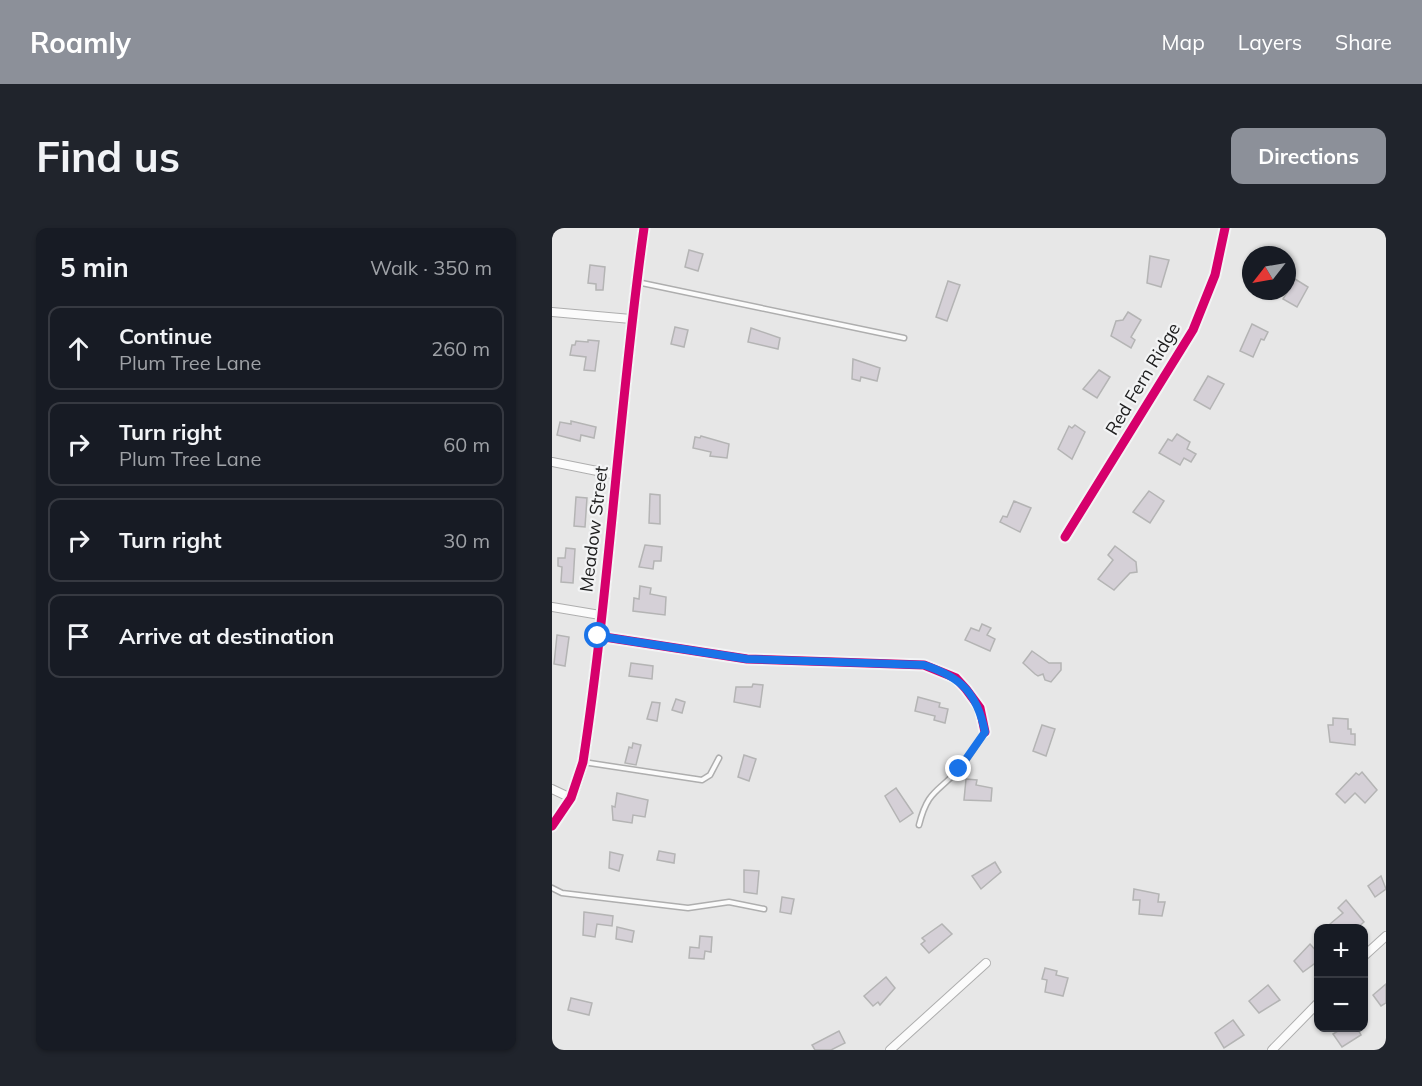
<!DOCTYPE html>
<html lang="en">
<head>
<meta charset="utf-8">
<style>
  :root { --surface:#171b24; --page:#20242c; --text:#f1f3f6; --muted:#9ea1a6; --line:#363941; --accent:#8c9099 }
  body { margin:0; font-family:Mulish,sans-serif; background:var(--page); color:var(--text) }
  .controls { position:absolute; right:18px; bottom:18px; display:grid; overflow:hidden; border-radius:12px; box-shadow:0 2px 4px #0004 }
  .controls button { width:54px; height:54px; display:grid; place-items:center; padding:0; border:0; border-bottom:2px solid var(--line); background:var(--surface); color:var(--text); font:30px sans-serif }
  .compass { position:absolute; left:690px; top:18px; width:54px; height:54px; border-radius:50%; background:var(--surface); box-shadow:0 2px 4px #0004; rotate:239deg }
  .stop { position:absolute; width:18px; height:18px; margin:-14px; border:4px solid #1a73e8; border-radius:50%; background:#fff }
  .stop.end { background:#1a73e8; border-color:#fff; box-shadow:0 2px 6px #0008 }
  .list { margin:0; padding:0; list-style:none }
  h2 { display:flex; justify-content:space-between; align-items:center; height:78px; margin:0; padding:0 24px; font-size:26px }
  h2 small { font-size:20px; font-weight:400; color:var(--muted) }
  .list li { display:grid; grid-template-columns:39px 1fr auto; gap:18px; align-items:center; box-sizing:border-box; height:84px; margin:0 12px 12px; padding:0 12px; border:2px solid var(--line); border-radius:12px }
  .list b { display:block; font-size:22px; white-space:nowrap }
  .list p { margin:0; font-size:20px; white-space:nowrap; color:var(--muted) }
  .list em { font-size:20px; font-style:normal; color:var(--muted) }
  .icon { flex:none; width:33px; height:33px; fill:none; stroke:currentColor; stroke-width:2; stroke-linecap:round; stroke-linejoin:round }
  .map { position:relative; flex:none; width:834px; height:822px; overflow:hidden; border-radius:12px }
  header { display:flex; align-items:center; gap:36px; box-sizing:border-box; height:84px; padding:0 30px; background:var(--accent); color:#fff }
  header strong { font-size:28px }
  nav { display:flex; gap:33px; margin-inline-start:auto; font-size:21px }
  .intro { display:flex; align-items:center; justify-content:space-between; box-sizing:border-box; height:144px; padding:0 36px }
  h1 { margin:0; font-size:42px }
  .button { padding:15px 27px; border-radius:12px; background:var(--accent); color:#fff; font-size:21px; font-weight:700 }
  main { display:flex; gap:36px; padding:0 36px }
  aside { flex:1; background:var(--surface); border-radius:12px; box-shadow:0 2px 4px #0004 }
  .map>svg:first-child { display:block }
  .building { fill:#d5d0d7; stroke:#b4b4b4; stroke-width:1.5 }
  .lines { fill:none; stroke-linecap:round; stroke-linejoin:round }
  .service-casing { stroke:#aeaeae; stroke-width:7 }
  .minor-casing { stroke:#aeaeae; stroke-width:10 }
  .tertiary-casing { stroke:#aeaeae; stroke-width:12 }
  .service { stroke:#fbfbfb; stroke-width:4 }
  .minor { stroke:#fbfbfb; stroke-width:8 }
  .tertiary { stroke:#fbfbfb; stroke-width:9 }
  .cycleway-casing { stroke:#f3f4f5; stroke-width:13 }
  .cycleway { stroke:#d6006c; stroke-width:9 }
  .route { stroke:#1a73e8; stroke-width:8 }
  .labels { text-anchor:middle; stroke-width:4.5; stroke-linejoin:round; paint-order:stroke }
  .street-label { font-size:18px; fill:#202020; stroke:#f3f4f5 }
</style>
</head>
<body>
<header>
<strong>Roamly</strong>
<nav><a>Map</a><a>Layers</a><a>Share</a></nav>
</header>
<div class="intro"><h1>Find us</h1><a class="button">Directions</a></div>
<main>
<aside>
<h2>5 min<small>Walk · 350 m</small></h2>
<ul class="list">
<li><svg class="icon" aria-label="ahead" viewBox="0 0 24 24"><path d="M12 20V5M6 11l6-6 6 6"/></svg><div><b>Continue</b><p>Plum Tree Lane</p></div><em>260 m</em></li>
<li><svg class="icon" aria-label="right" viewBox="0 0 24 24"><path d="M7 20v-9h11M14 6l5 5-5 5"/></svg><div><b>Turn right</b><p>Plum Tree Lane</p></div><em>60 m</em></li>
<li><svg class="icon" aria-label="right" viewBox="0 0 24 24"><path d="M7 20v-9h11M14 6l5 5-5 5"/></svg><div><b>Turn right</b></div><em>30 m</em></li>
<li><svg class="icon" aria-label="arrive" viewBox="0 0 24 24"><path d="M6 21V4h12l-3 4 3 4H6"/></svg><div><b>Arrive at destination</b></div></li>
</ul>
</aside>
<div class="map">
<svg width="834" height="822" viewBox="0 0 834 822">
  <rect width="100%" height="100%" fill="#e7e7e7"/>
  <!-- building -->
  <g class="building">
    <polygon points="137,22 151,26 146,43 133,39"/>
    <polygon points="598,28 617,32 609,59 595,55"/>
    <polygon points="38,37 53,39 51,62 44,62 44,56 36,55"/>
    <polygon points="743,51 756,59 745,79 731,71"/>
    <polygon points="396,53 408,57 395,93 384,89"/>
    <polygon points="576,84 589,92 579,109 583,112 579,120 559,108 564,93 571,92"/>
    <polygon points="700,96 716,104 712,112 709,111 701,129 688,123"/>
    <polygon points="123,99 136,102 132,119 119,116"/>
    <polygon points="199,100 228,110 226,121 196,114"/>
    <polygon points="36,112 47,113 43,143 32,142 34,129 18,127 20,117 23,117 24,113 36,114"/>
    <polygon points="301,131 328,140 325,153 309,149 308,153 300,151"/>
    <polygon points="547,142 558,149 545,170 531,161"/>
    <polygon points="656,148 672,156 658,181 642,172"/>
    <polygon points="19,193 44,199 42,210 29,207 28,213 5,207 8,194 19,196"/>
    <polygon points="523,197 533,204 520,231 506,221 517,198 520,200"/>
    <polygon points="625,206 638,214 635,221 644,226 639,234 632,230 628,237 607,225 616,211 620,213"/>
    <polygon points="149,208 177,216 175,230 158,228 159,224 141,220 143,209 148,210"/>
    <polygon points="597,263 612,273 598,295 581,284"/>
    <polygon points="98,266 108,267 108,296 97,295"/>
    <polygon points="24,269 35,270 33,299 22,298"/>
    <polygon points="462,273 479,280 468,304 448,294 451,288 455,289"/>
    <polygon points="93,317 110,319 109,333 102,333 101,341 87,339"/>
    <polygon points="563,318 584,334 585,344 578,345 562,362 546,351 561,332 556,327"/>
    <polygon points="14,320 23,321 21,355 9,354 10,339 6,338 6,330 13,330"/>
    <polygon points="88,358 99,360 98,366 114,369 113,387 81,383 82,370 87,371"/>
    <polygon points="430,396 439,400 435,407 443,411 438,423 413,412 419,400 427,403"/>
    <polygon points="5,407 17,409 13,438 2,436"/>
    <polygon points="480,423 497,435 509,435 509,442 499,454 493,452 491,446 486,448 483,446 471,435"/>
    <polygon points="79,435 101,438 100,451 77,448"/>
    <polygon points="201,456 211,457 208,479 182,474 184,459 200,459"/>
    <polygon points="366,469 388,475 387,479 396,481 393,495 382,492 383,488 363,483"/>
    <polygon points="124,471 133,474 130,485 120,482"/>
    <polygon points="100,474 108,475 105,493 95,491"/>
    <polygon points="781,490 796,491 796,501 799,501 799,506 803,506 803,517 778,514 776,497 781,497"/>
    <polygon points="490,497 503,501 494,528 481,523"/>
    <polygon points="81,515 89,517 84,537 73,535 77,519 80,520"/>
    <polygon points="192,527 204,531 197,553 186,549"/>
    <polygon points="810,544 825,562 813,575 803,565 793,575 784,566 804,545 807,547"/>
    <polygon points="414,551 425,552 424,557 440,560 439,573 412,572"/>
    <polygon points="344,560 361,585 348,594 333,568"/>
    <polygon points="65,565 96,572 93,589 81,587 80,595 61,592 60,578 63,579"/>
    <polygon points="107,623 123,626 122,635 105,632"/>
    <polygon points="58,624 71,627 67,643 57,640"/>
    <polygon points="443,634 449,644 429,661 420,648"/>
    <polygon points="192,642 207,643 205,666 192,664"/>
    <polygon points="829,648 834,661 823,669 816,658"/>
    <polygon points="582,661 607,666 606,674 613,674 610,688 587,686 588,672 581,672"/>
    <polygon points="230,669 242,671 239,686 228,684"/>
    <polygon points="794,672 812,694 805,700 803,697 799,700 781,700 778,696 791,685 786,680"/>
    <polygon points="32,684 61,688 60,698 45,696 43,709 31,707"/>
    <polygon points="390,696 400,706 377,725 369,716 373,713 370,710"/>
    <polygon points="65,699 82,703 80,714 64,711"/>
    <polygon points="148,708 160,709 159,724 153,723 152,731 137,730 138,719 147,720"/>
    <polygon points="758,716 766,725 766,733 751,744 742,733"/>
    <polygon points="493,740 505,743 504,747 516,750 511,768 493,764 495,752 490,751"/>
    <polygon points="334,749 343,760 328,777 326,774 321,778 312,768"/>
    <polygon points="834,756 834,775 829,778 821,767"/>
    <polygon points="716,757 728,772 707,785 697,773"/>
    <polygon points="19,770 40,775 37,787 16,782"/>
    <polygon points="681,792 692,807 672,820 663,805"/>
    <polygon points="791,800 805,800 809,807 790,819 781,806"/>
    <polygon points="287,803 293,815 279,822 263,822 260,817"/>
  </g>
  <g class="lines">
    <!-- service casing -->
    <g class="service-casing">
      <g id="service">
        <polyline points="85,54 352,110"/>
        <polyline points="31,534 150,552 158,547 167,530"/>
        <path d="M 367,597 C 376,561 386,565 408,540 C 417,529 425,516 433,504"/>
        <polyline points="0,660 10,665 136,680 177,674 212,681"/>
      </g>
    </g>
    <!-- minor casing -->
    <g class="minor-casing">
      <g id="minor">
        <polyline points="0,84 79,91"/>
        <polyline points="0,234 65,247"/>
        <polyline points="513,309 641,102 663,47 673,0"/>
        <polyline points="0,379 48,387"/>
        <polyline points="46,408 195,431 372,437 404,450 414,461 428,480 433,504"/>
        <polyline points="0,561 19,570"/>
        <polyline points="812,728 834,708"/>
        <polyline points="338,822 434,735"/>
        <polyline points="720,822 766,775"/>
      </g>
    </g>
    <!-- tertiary casing -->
    <g class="tertiary-casing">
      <path id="tertiary" d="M 0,598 L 19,570 L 31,534 C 58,357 67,177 92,0"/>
    </g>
    <!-- service -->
    <use href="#service" class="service"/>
    <!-- minor -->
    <use href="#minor" class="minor"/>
    <!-- tertiary -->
    <use href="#tertiary" class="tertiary"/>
    <!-- cycleway casing -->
    <g class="cycleway-casing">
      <g id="cycleway">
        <polyline points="513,309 641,102 663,47 673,0"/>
        <polyline points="46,408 195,431 372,437 404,450 414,461 428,480 433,504"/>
        <path d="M 0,598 L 19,570 L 31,534 C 58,357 67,177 92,0"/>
      </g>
    </g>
    <!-- cycleway -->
    <use href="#cycleway" class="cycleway"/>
  </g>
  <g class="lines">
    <!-- route -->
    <path class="route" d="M 46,408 L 195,431 L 372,437 C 409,449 425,465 433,504 L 407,541"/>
  </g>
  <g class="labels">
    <!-- street labels -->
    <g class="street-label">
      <text transform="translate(591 151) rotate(-59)" y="6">Red Fern Ridge</text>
      <text transform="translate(42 301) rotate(-83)" y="6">Meadow Street</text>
    </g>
  </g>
</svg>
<div class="controls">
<button>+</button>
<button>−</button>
</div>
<svg class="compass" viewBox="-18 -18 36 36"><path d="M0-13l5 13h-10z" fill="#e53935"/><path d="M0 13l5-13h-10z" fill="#9ea1a6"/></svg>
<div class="stop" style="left:46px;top:408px"></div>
<div class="stop end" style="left:407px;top:541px"></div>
</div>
</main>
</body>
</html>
